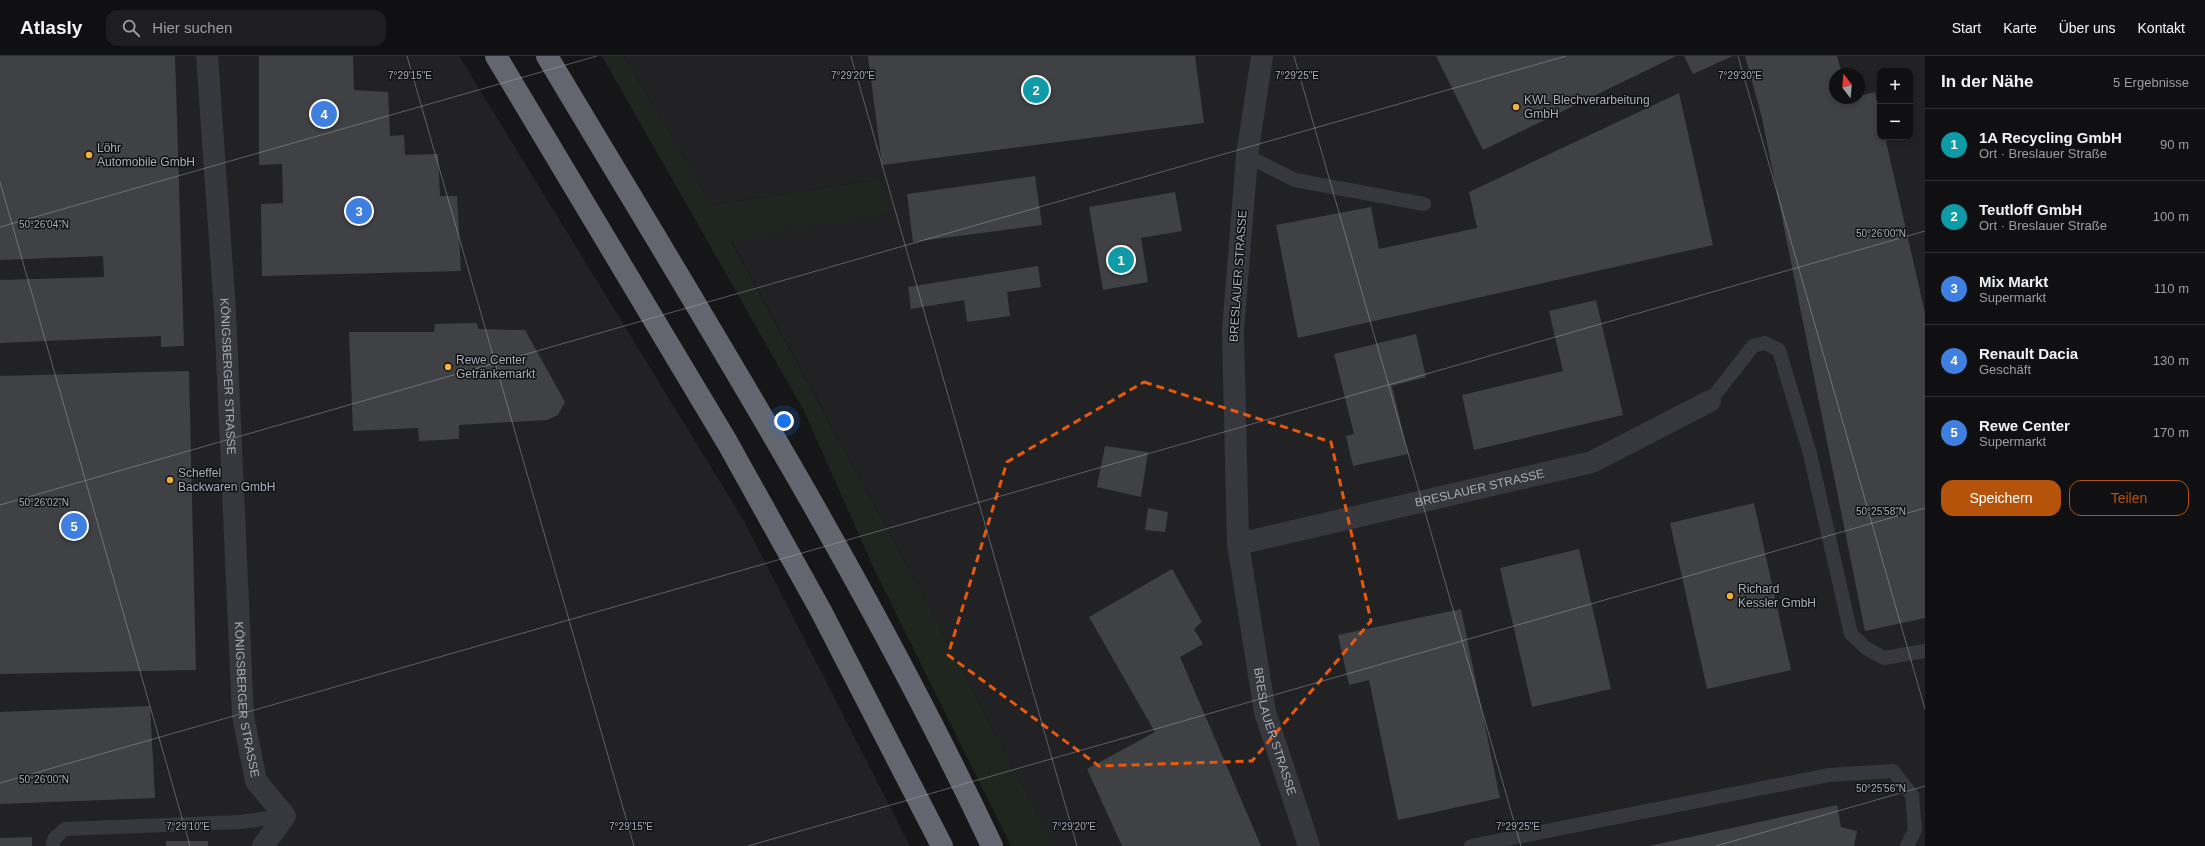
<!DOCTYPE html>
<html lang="de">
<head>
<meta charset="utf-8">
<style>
  :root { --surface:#101012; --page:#1e1e20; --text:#f1f3f6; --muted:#9c9d9f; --line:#303032; --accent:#b45309 }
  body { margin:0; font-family:Arial,sans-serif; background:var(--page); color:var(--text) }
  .controls { position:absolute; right:12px; top:12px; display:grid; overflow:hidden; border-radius:8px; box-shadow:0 2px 6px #0003 }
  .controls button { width:36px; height:36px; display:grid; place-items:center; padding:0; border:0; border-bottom:1px solid var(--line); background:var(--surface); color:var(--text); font:20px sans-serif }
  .compass { position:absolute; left:1829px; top:12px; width:36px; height:36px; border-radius:50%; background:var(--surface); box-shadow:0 2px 6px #0003; rotate:344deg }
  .you { position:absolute; left:784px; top:365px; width:14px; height:14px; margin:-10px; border:3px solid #fff; border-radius:50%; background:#1a73e8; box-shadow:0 0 0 6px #1a73e833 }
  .badge { display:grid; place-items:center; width:26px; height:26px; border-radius:50%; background:var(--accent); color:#fff; font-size:13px; font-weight:700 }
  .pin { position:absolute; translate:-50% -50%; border:2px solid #fff; box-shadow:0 1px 4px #0006 }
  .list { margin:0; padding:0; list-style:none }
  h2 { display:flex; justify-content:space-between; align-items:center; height:52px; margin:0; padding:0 16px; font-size:17px }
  h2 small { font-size:13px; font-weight:400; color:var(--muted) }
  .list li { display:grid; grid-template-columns:26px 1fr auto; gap:12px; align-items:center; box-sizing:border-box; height:72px; padding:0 16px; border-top:1px solid var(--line) }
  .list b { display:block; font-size:15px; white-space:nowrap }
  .list p { margin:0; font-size:13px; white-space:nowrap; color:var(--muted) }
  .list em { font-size:13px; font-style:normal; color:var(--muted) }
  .actions { display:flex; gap:8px; padding:12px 16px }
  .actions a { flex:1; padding:9px 0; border:1px solid var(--accent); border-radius:12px; text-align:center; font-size:14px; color:var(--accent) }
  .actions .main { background:var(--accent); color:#fff }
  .icon { flex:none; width:22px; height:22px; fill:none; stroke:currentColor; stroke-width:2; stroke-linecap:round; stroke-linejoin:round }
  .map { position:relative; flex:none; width:1925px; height:790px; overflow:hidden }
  header { display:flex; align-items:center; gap:24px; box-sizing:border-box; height:56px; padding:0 20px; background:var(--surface); border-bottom:1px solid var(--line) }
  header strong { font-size:19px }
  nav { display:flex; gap:22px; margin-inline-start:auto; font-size:14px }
  .search { width:280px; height:36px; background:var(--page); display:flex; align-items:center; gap:10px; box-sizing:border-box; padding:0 14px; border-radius:12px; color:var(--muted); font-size:15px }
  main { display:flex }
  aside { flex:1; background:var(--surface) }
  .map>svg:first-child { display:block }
  .built { fill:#222225; fill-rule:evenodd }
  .green { fill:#1e261f }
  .building { fill:#404145 }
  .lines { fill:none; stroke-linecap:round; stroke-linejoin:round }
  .lane { stroke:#37383d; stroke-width:14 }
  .street { stroke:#37383d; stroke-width:22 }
  .highway { stroke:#63666e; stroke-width:22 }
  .marked { fill:none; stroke:#e8590c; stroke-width:3; stroke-dasharray:8 5; stroke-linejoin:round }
  .ticks { fill:none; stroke:#a8adb8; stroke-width:1; stroke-opacity:0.45 }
  .poi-dot { fill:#f2b134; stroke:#111113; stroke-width:1.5 }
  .labels { text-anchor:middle; stroke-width:3; stroke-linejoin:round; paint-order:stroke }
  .poi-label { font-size:12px; fill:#a8adb8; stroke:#111113; text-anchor:start }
  .street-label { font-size:12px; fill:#a8adb8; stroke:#111113 }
  .ticks-label { font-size:10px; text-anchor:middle; fill:#a8adb8; stroke:#111113; stroke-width:3; stroke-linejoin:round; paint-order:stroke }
</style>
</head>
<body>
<header>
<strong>Atlasly</strong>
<div class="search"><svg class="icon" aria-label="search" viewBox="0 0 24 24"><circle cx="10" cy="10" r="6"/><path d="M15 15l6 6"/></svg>Hier suchen</div>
<nav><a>Start</a><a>Karte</a><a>Über uns</a><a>Kontakt</a></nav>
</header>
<main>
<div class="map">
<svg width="1925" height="790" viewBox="0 0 1925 790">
  <rect width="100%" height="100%" fill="#161618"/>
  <!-- built -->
  <g class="built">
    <polygon points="0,0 459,0 744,465 910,790 0,790"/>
    <path d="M 624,0 L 1925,0 L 1925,790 L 1054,790 L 916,526 L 731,184 L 889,158 L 881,123 L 712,149 ZM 1880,15 L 1910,15 L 1910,81 L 1880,81 ZM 1835,18 L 1859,18 L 1859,42 L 1835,42 Z"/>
  </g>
  <!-- green -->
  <polygon class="green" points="602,0 624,0 712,149 881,123 890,158 731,185 916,526 1054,790 1011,790 875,515 804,355"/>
  <!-- building -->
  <g class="building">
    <polygon points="0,0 175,0 184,290 161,291 161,280 0,287 0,224 104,221 103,200 0,204"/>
    <polygon points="259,0 353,0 354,34 388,36 390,80 404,79 405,99 438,98 440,140 457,140 461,215 262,220 261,148 283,147 282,108 259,109"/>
    <polygon points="868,0 1195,0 1204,67 882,109"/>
    <polygon points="1436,0 1676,0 1483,94"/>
    <polygon points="1684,0 1733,0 1693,18"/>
    <polygon points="1745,0 1837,0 1842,18 1835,18 1835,42 1859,42 1859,40 1875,36 1880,59 1880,81 1885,81 1925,257 1925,562 1865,575 1762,62"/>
    <polygon points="1679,37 1713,189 1298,282 1276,169 1371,151 1379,193 1477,172 1469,136"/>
    <polygon points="1035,120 1042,169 913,186 907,138"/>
    <polygon points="1175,136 1182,175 1141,182 1148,226 1103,234 1089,151"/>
    <polygon points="1038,210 1041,231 1007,236 1010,260 967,266 964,244 911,253 908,231"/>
    <polygon points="1596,244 1623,359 1474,394 1462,339 1563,315 1549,255"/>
    <polygon points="477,267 478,273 525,274 565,346 558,359 547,364 459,369 459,383 419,385 418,372 353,375 349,276 434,276 435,268"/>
    <polygon points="1416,278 1426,321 1392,330 1408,398 1353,410 1346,380 1354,378 1334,298"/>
    <polygon points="189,315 196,614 0,618 0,320"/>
    <polygon points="1105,390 1148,396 1141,441 1097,431"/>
    <polygon points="1754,447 1791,614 1707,633 1670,467"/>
    <polygon points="1148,452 1168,456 1165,476 1145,474"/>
    <polygon points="1579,493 1611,633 1532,651 1500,512"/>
    <polygon points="1172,513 1202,566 1194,573 1203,588 1180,601 1261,790 1122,790 1087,713 1155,676 1089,561"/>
    <polygon points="1461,553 1500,742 1398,764 1369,624 1349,629 1338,579"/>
    <polygon points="150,650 155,742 0,748 0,656"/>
    <polygon points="1837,749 1841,771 1857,775 1854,790 1649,790"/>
    <polygon points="32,781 32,790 0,790 0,782"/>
    <rect x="166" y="785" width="42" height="5"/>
  </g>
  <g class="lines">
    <!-- lane -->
    <g class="lane">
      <polyline points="1247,100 1295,124 1424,148"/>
      <polyline points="1710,345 1753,290 1765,287 1779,294 1810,398 1851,578 1866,592 1884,602 1925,595"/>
      <polyline points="53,790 54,783 65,773 240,766 285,760"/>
      <polyline points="1471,790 1829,719 1893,715 1912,739 1915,774 1907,790"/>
    </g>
    <!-- street -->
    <g class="street">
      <path id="s1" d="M 207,0 L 225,255 L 243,660 L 256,725 L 285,760 L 263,790"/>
      <path id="s2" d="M 1262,0 L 1247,100 L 1233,274 L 1238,488 L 1265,656 L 1309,790"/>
      <path id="s3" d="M 1238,488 L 1592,406 L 1710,345"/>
    </g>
    <!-- highway -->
    <g class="highway">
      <polyline points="496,0 727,386 821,555 942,790"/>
      <path d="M 547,0 C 702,260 863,516 992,790"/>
    </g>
  </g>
  <!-- marked area -->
  <path class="marked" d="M 1144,326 L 1331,386 L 1371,565 L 1252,705 L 1099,710 L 948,599 L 1007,406 Z"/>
  <!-- ticks -->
  <path class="ticks" d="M 407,0 L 634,790M 851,0 L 1077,790M 1294,0 L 1521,790M 1738,0 L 1925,653M 0,126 L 190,790M 0,171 L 597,0M 0,449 L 1566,0M 0,727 L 1925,175M 748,790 L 1925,452M 1716,790 L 1925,730"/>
  <!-- markers -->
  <g class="poi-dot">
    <circle cx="1516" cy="51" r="4"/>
    <circle cx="89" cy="99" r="4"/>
    <circle cx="448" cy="311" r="4"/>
    <circle cx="170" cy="424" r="4"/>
    <circle cx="1730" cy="540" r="4"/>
  </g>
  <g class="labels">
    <!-- poi labels -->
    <g class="poi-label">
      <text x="1524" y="48">KWL Blechverarbeitung<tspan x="1524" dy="14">GmbH</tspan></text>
      <text x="97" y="96">Löhr<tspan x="97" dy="14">Automobile GmbH</tspan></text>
      <text x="456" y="308">Rewe Center<tspan x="456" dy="14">Getränkemarkt</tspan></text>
      <text x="178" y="421">Scheffel<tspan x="178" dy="14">Backwaren GmbH</tspan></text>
      <text x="1738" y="537">Richard<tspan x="1738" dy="14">Kessler GmbH</tspan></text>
    </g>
    <!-- street labels -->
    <g class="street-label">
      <text transform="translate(1238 220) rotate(-86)" y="4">BRESLAUER STRASSE</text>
      <text dy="4" stroke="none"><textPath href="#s1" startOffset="321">KÖNIGSBERGER STRASSE</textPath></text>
      <text dy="4" stroke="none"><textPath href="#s3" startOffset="248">BRESLAUER STRASSE</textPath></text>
      <text dy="4" stroke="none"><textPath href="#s1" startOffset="645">KÖNIGSBERGER STRASSE</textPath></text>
      <text dy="4" stroke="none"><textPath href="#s2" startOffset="681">BRESLAUER STRASSE</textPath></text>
    </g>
  </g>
  <g class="ticks-label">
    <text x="410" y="23">7°29'15"E</text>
    <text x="853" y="23">7°29'20"E</text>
    <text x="1297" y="23">7°29'25"E</text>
    <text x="1740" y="23">7°29'30"E</text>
    <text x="44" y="172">50°26'04"N</text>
    <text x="1881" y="181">50°26'00"N</text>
    <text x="44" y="450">50°26'02"N</text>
    <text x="1881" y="459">50°25'58"N</text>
    <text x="44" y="727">50°26'00"N</text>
    <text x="1881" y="736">50°25'56"N</text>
    <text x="188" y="774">7°29'10"E</text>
    <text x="631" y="774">7°29'15"E</text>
    <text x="1074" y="774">7°29'20"E</text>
    <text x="1518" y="774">7°29'25"E</text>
  </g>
</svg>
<div class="controls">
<button>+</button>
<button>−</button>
</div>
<svg class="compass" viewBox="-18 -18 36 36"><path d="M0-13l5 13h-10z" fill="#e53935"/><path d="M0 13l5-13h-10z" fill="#9c9d9f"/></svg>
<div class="you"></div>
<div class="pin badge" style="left:1121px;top:204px;background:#0f9aa8">1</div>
<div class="pin badge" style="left:1036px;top:34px;background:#0f9aa8">2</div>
<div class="pin badge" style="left:359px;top:155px;background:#3f7fe0">3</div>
<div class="pin badge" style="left:324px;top:58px;background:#3f7fe0">4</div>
<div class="pin badge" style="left:74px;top:470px;background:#3f7fe0">5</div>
</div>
<aside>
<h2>In der Nähe<small>5 Ergebnisse</small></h2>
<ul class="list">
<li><span class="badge" style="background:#0f9aa8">1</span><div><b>1A Recycling GmbH</b><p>Ort · Breslauer Straße</p></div><em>90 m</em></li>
<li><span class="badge" style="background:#0f9aa8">2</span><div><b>Teutloff GmbH</b><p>Ort · Breslauer Straße</p></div><em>100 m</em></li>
<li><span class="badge" style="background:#3f7fe0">3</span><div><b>Mix Markt</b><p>Supermarkt</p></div><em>110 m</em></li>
<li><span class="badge" style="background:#3f7fe0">4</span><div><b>Renault Dacia</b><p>Geschäft</p></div><em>130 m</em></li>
<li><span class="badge" style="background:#3f7fe0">5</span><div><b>Rewe Center</b><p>Supermarkt</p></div><em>170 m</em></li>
</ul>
<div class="actions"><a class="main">Speichern</a><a>Teilen</a></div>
</aside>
</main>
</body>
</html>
